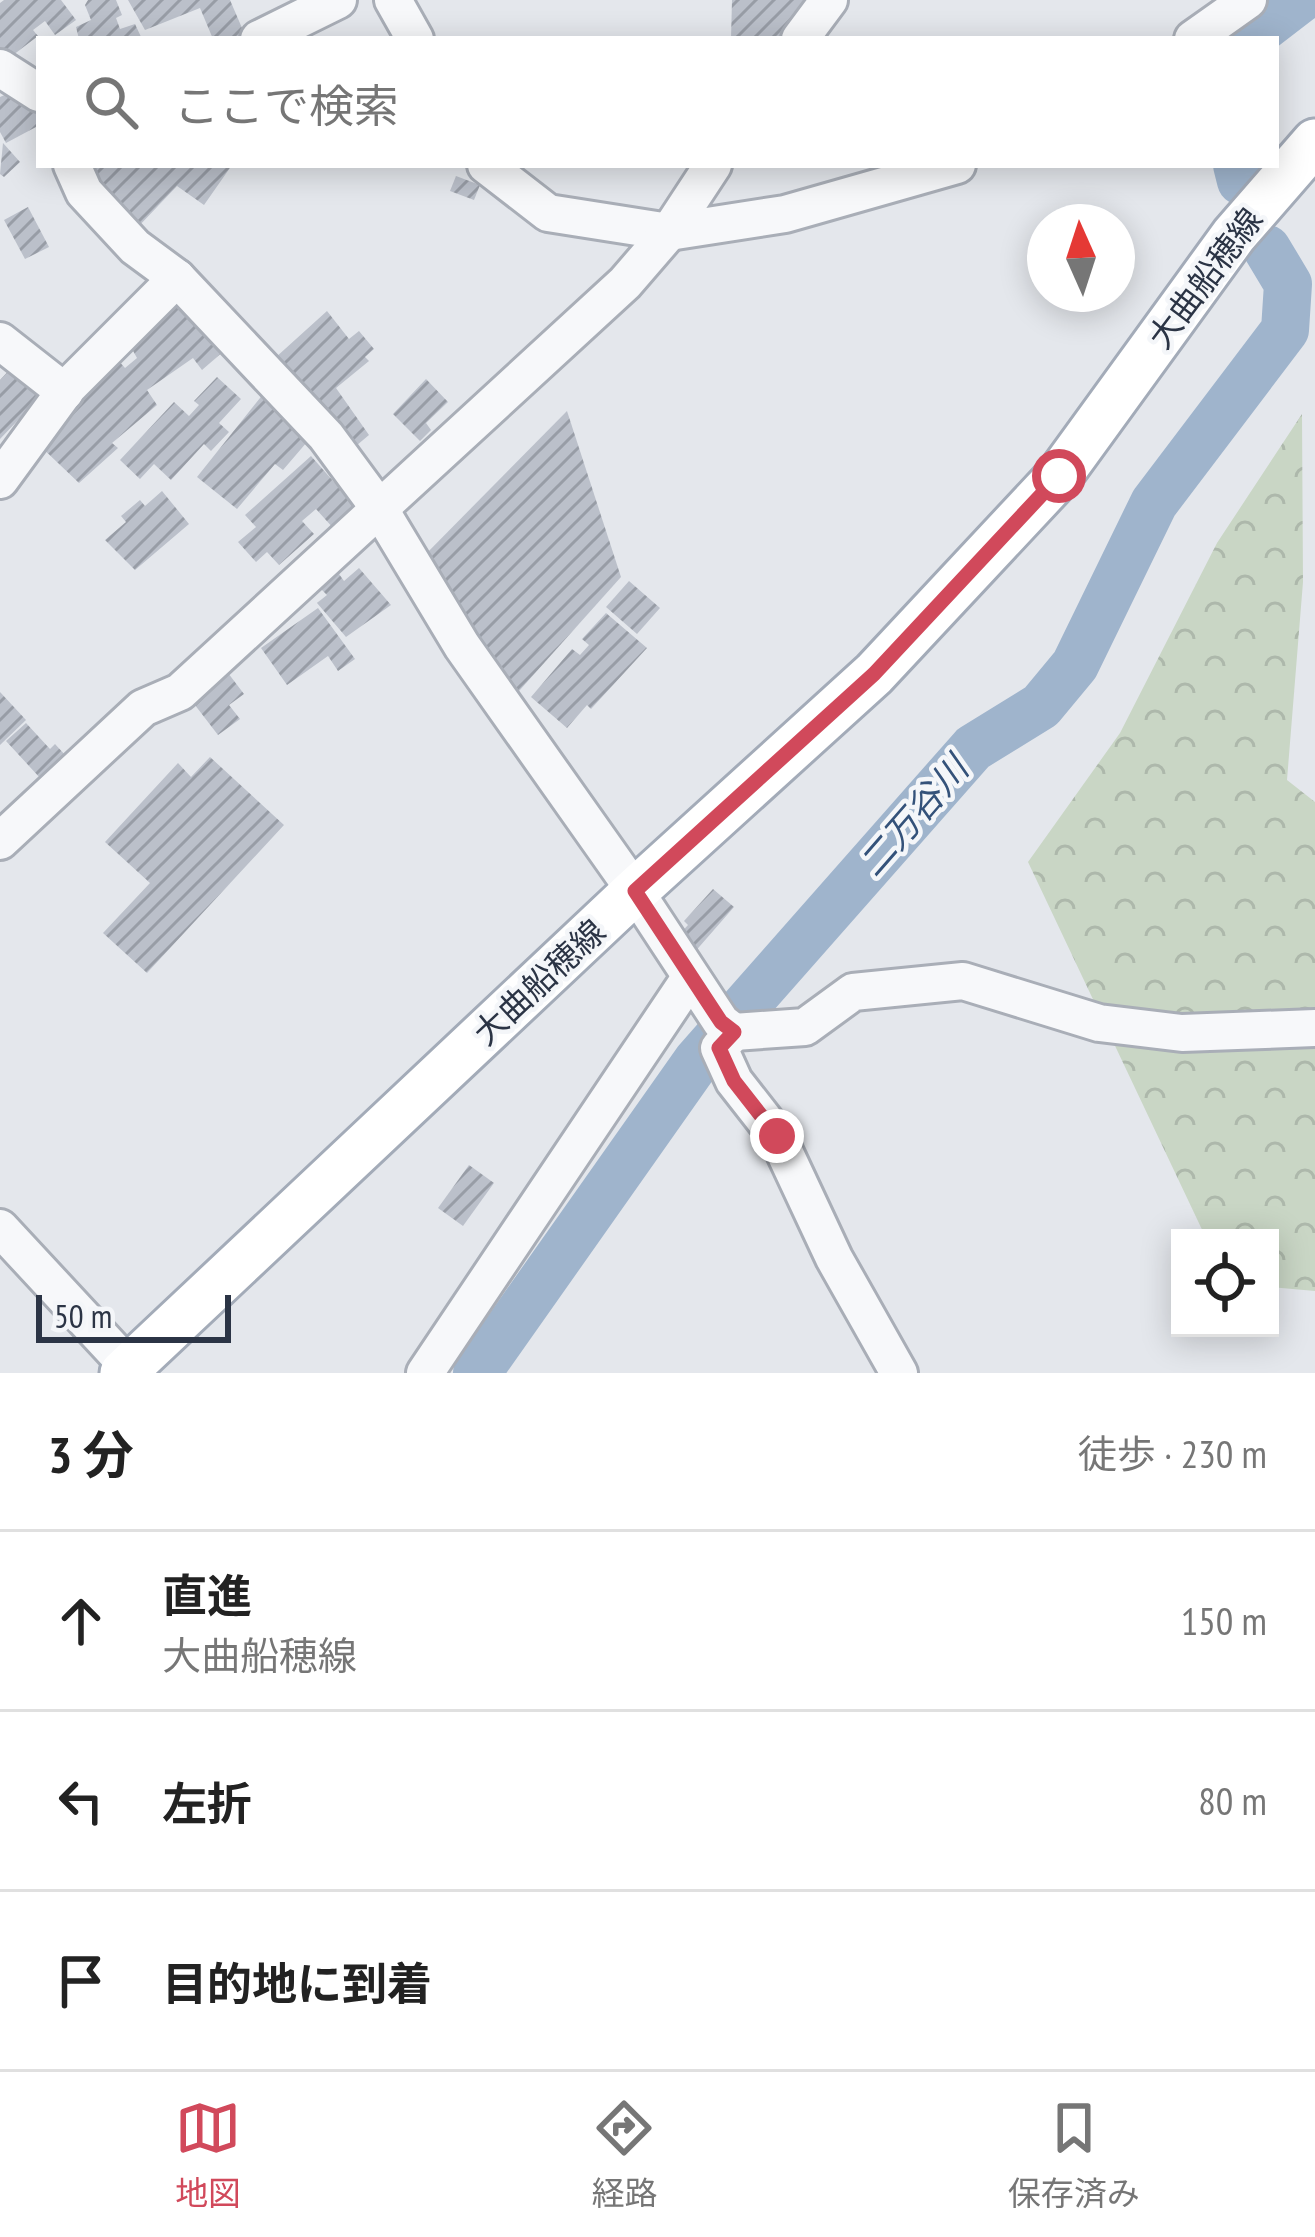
<!DOCTYPE html>
<html lang="ja">
<head>
<meta charset="utf-8">
<style>
  :root { --surface:#fff; --page:#f6f6f6; --text:#222; --muted:#767676; --line:#e0e0e0; --accent:#d1495b }
  body { margin:0; font-family:"PT Sans Narrow","Noto Sans JP",sans-serif; background:var(--page); color:var(--text) }
  .controls { position:absolute; right:36px; bottom:36px; display:grid; overflow:hidden; border-radius:0px; box-shadow:0 6px 30px #0003 }
  .controls button { width:108px; height:108px; display:grid; place-items:center; padding:0; border:0; border-bottom:3px solid var(--line); background:var(--surface); color:var(--text); font:60px sans-serif }
  .compass { position:absolute; left:1027px; top:204px; width:108px; height:108px; border-radius:50%; background:var(--surface); box-shadow:0 6px 30px #0003; rotate:357deg }
  .scale { position:absolute; left:36px; bottom:30px; width:195px; box-sizing:border-box; padding-left:12px; border:6px solid #2b3445; border-top:0; font-size:33px; line-height:42px; white-space:nowrap; color:#2b3445; -webkit-text-stroke:9px #f4f6f9; paint-order:stroke }
  .stop { position:absolute; width:36px; height:36px; margin:-27px; border:9px solid #d1495b; border-radius:50%; background:#fff }
  .stop.end { background:#d1495b; border-color:#fff; box-shadow:0 3px 12px #0008 }
  .list { margin:0; padding:0; list-style:none }
  h2 { display:flex; justify-content:space-between; align-items:center; height:156px; margin:0; padding:0 48px; font-size:51px }
  h2 small { font-size:39px; font-weight:400; color:var(--muted) }
  .list li { display:grid; grid-template-columns:78px 1fr auto; gap:36px; align-items:center; box-sizing:border-box; height:180px; padding:0 48px; border-top:3px solid var(--line) }
  .list b { display:block; font-size:45px; white-space:nowrap }
  .list p { margin:0; font-size:39px; white-space:nowrap; color:var(--muted) }
  .list em { font-size:39px; font-style:normal; color:var(--muted) }
  .icon { flex:none; width:66px; height:66px; fill:none; stroke:currentColor; stroke-width:2; stroke-linecap:round; stroke-linejoin:round }
  .map { position:relative; flex:none; width:1315px; height:1373px; overflow:hidden }
  .search { position:absolute; background:var(--surface); box-shadow:0 6px 30px #0003; left:36px; right:36px; top:36px; height:132px; display:flex; align-items:center; gap:30px; box-sizing:border-box; padding:0 42px; border-radius:0px; color:var(--muted); font-size:45px }
  .sheet { height:696px; background:var(--surface) }
  nav { display:flex; justify-content:space-around; align-items:center; box-sizing:border-box; height:168px; border-top:3px solid var(--line); background:var(--surface); font-size:33px; color:var(--muted) }
  nav a { display:grid; justify-items:center; gap:6px }
  nav .on { color:var(--accent) }
  .map>svg:first-child { display:block }
  .forest { fill:url(#forest-crowns) }
  .lines { fill:none; stroke-linecap:round; stroke-linejoin:round }
  .river { stroke:#9fb4cc; stroke-width:48 }
  .building { fill:url(#building-hatch) }
  .minor-casing { stroke:#a9aeb7; stroke-width:42 }
  .major-casing { stroke:#a3abb8; stroke-width:51 }
  .minor { stroke:#f7f8fa; stroke-width:36 }
  .major { stroke:#fff; stroke-width:45 }
  .route { stroke:#d1495b; stroke-width:15 }
  .labels { text-anchor:middle; stroke-width:9; stroke-linejoin:round; paint-order:stroke }
  .street-label { font-size:33px; fill:#2b3445; stroke:#f4f6f9 }
  .water-label { font-size:36px; font-style:italic; fill:#34527a; stroke:#f4f6f9 }
</style>
</head>
<body>
<div class="map">
<svg width="1315" height="1373" viewBox="0 0 1315 1373">
  <defs>
    <pattern id="forest-crowns" width="20" height="18" patternUnits="userSpaceOnUse" patternTransform="scale(3)"><rect width="20" height="18" fill="#c9d6c5"/><path d="M2 6a3 3 0 1 1 6 0M12 15a3 3 0 1 1 6 0" fill="none" stroke="#adb8ab"/></pattern>
    <pattern id="building-hatch" width="6" height="6" patternUnits="userSpaceOnUse" patternTransform="scale(3)"><rect width="6" height="6" fill="#bbc0ca"/><path d="M-1 1l2-2M0 6l6-6M5 7l2-2" fill="none" stroke="#989da6"/></pattern>
  </defs>
  <rect width="100%" height="100%" fill="#e4e7ec"/>
  <!-- forest -->
  <polygon class="forest" points="1302,414 1303,582 1287,780 1315,802 1315,1291 1270,1287 1270,1238 1206,1238 1028,862 1120,733 1217,543"/>
  <g class="lines">
    <!-- river -->
    <g class="river">
      <polyline points="1248,39 1299,0"/>
      <polyline points="1237,165 1241,181"/>
      <polyline points="477,1373 697,1061 973,748 1041,706 1075,665 1154,503 1285,330 1288,284 1267,249"/>
    </g>
  </g>
  <!-- building -->
  <g class="building">
    <polygon points="4,0 61,0 76,20 55,35 45,21 33,30 38,36 0,65 0,3"/>
    <polygon points="88,0 116,0 122,15 116,18 120,29 135,24 142,39 79,39 76,27 91,20 85,5"/>
    <polygon points="128,0 230,0 245,35 213,39 200,8 145,30"/>
    <polygon points="732,0 810,0 783,39 731,39"/>
    <polygon points="11,92 17,103 34,94 39,103 39,134 36,127 6,143 0,132 0,97"/>
    <polygon points="3,143 20,162 4,177 0,174"/>
    <polygon points="94,165 232,165 204,205 177,186 137,228 87,173"/>
    <polygon points="456,176 480,185 474,200 450,191"/>
    <polygon points="28,207 49,247 25,259 4,220"/>
    <polygon points="169,295 184,314 194,310 225,350 202,370 193,358 147,390 157,405 112,443 118,448 79,483 37,443 118,360 125,368 137,358 127,340"/>
    <polygon points="327,311 349,339 359,331 374,349 365,357 369,361 336,388 369,435 344,456 275,358"/>
    <polygon points="15,364 55,393 27,421 22,416 0,439 0,380"/>
    <polygon points="217,377 241,399 219,423 229,432 211,451 204,444 171,480 154,464 140,479 120,460 174,402 189,416 199,405 194,401"/>
    <polygon points="426,379 448,402 426,423 431,430 420,441 393,414"/>
    <polygon points="264,393 307,442 283,470 275,464 237,509 197,477"/>
    <polygon points="567,411 621,577 519,691 418,562"/>
    <polygon points="311,456 357,508 334,529 316,509 302,521 314,534 279,565 267,552 256,562 238,542 256,527 245,515"/>
    <polygon points="162,491 189,524 135,570 105,540 126,522 121,516 140,500 145,506"/>
    <polygon points="359,568 391,605 346,637 317,603 327,595 321,589 339,574 344,581"/>
    <polygon points="629,581 660,608 637,634 606,607"/>
    <polygon points="318,608 355,659 338,671 328,656 287,685 261,648"/>
    <polygon points="606,613 647,648 591,709 587,705 567,728 531,697 572,649 580,655 589,645 582,639"/>
    <polygon points="225,669 244,694 229,705 240,719 218,735 188,696"/>
    <polygon points="0,692 26,720 0,745"/>
    <polygon points="26,723 50,749 55,744 66,756 41,779 6,741"/>
    <polygon points="210,757 284,825 147,973 103,933 150,883 105,842 178,763 191,777"/>
    <polygon points="713,889 734,907 693,954 675,939 688,925 684,921"/>
    <polygon points="469,1165 494,1183 463,1226 438,1208"/>
  </g>
  <g class="lines">
    <!-- minor casing -->
    <g class="minor-casing">
      <g id="minor">
        <polyline points="393,0 415,39"/>
        <polyline points="259,39 338,0"/>
        <polyline points="800,39 829,0"/>
        <polyline points="1193,39 1248,0"/>
        <polyline points="0,68 39,93"/>
        <polyline points="72,165 84,192 135,247 177,278 326,436 379,508 462,646 635,891 721,1022 734,1032 805,1027 853,992 963,981 1099,1023 1182,1033 1315,1028"/>
        <polyline points="486,165 548,213 669,232 785,214 957,165"/>
        <polyline points="0,341 65,392"/>
        <polyline points="0,480 68,387 177,278"/>
        <polyline points="0,841 143,708 180,692 625,283 669,232 713,165"/>
        <polyline points="734,1032 719,1048 734,1081 777,1136 834,1258 899,1373"/>
        <polyline points="0,1228 129,1367"/>
        <polyline points="425,1373 690,978"/>
      </g>
    </g>
    <!-- major casing -->
    <g class="major-casing">
      <polyline id="major" points="123,1373 635,891 874,674 1059,476 1234,235 1315,142"/>
    </g>
    <!-- minor -->
    <use href="#minor" class="minor"/>
    <!-- major -->
    <use href="#major" class="major"/>
  </g>
  <g class="lines">
    <!-- route -->
    <polyline class="route" points="777,1136 734,1081 719,1048 734,1032 721,1022 635,891 874,674 1059,476"/>
  </g>
  <g class="labels">
    <!-- street labels -->
    <g class="street-label">
      <text transform="translate(1205 278) rotate(-53)" y="12">大曲船穂線</text>
      <text transform="translate(539 982) rotate(-43)" y="12">大曲船穂線</text>
    </g>
    <!-- water labels -->
    <g class="water-label">
      <text transform="translate(913 816) rotate(-49)" y="13">二万谷川</text>
    </g>
  </g>
</svg>
<div class="controls">
<button><svg class="icon" aria-label="locate" viewBox="0 0 24 24"><circle cx="12" cy="12" r="6"/><path d="M12 2v4M12 18v4M2 12h4M18 12h4"/></svg></button>
</div>
<svg class="compass" viewBox="-18 -18 36 36"><path d="M0-13l5 13h-10z" fill="#e53935"/><path d="M0 13l5-13h-10z" fill="#767676"/></svg>
<div class="scale">50 m</div>
<div class="stop" style="left:1059px;top:476px"></div>
<div class="stop end" style="left:777px;top:1136px"></div>
<div class="search"><svg class="icon" aria-label="search" viewBox="0 0 24 24"><circle cx="10" cy="10" r="6"/><path d="M15 15l6 6"/></svg>ここで検索</div>
</div>
<section class="sheet">
<h2>3 分<small>徒歩 · 230 m</small></h2>
<ul class="list">
<li><svg class="icon" aria-label="ahead" viewBox="0 0 24 24"><path d="M12 20V5M6 11l6-6 6 6"/></svg><div><b>直進</b><p>大曲船穂線</p></div><em>150 m</em></li>
<li><svg class="icon" aria-label="left" viewBox="0 0 24 24"><path d="M17 20v-9H6M10 6l-5 5 5 5"/></svg><div><b>左折</b></div><em>80 m</em></li>
<li><svg class="icon" aria-label="arrive" viewBox="0 0 24 24"><path d="M6 21V4h12l-3 4 3 4H6"/></svg><div><b>目的地に到着</b></div></li>
</ul>
</section>
<nav>
<a class="on"><svg class="icon" aria-label="map" viewBox="0 0 24 24"><path d="M3 6l6-2 6 2 6-2v14l-6 2-6-2-6 2zM9 4v14M15 6v14"/></svg>地図</a>
<a><svg class="icon" aria-label="directions" viewBox="0 0 24 24"><path d="M12 3l9 9-9 9-9-9zM9 14v-3h6M13 9l2 2-2 2"/></svg>経路</a>
<a><svg class="icon" aria-label="saved" viewBox="0 0 24 24"><path d="M7 4h10v16l-5-4-5 4z"/></svg>保存済み</a>
</nav>
</body>
</html>
